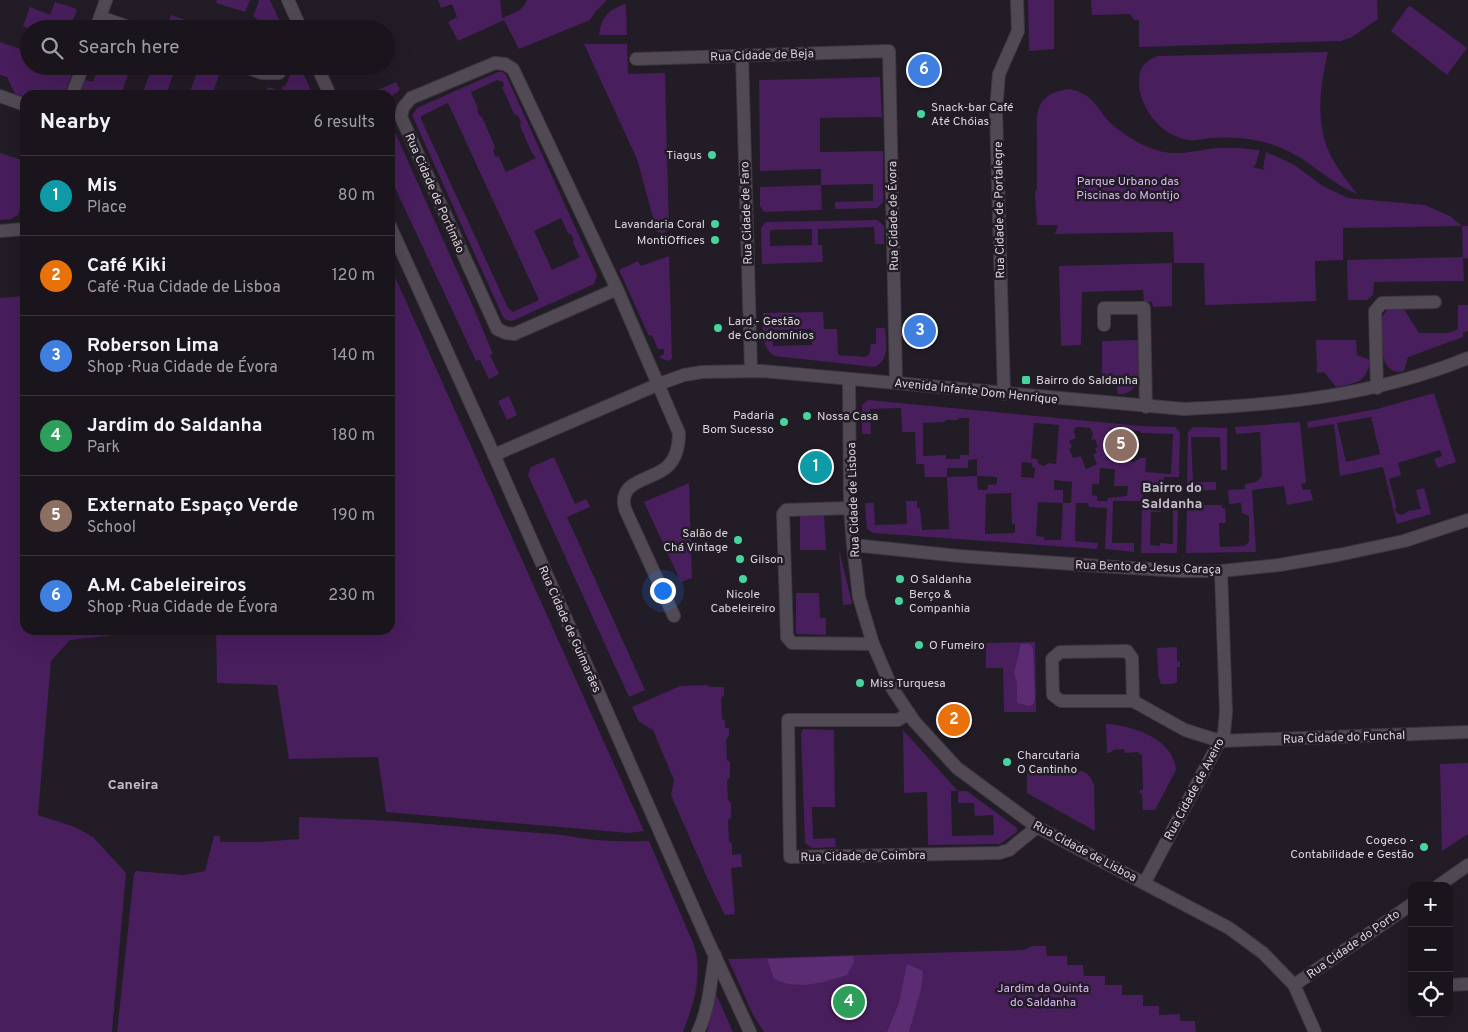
<!DOCTYPE html>
<html lang="en">
<head>
<meta charset="utf-8">
<style>
  :root { --surface:#1a151c; --page:#272229; --text:#f1f3f6; --muted:#9f9fa3; --line:#38343b; --accent:#48d49d }
  body { margin:0; font-family:Overpass,sans-serif; background:var(--page); color:var(--text) }
  .controls { position:absolute; right:15px; bottom:15px; display:grid; overflow:hidden; border-radius:10px; box-shadow:0 5px 20px #0002 }
  .controls button { width:45px; height:45px; display:grid; place-items:center; padding:0; border:0; border-bottom:1px solid var(--line); background:var(--surface); color:var(--text); font:25px sans-serif }
  .you { position:absolute; left:662px; top:590px; width:18px; height:18px; margin:-12px; border:4px solid #fff; border-radius:50%; background:#1a73e8; box-shadow:0 0 0 8px #1a73e833 }
  .badge { display:grid; place-items:center; width:32px; height:32px; border-radius:50%; background:var(--accent); color:#fff; font-size:16px; font-weight:700 }
  .pin { position:absolute; translate:-50% -50%; border:2px solid #fff; box-shadow:0 1px 5px #0006 }
  .list { margin:0; padding:0; list-style:none }
  h2 { display:flex; justify-content:space-between; align-items:center; height:65px; margin:0; padding:0 20px; font-size:21px }
  h2 small { font-size:16px; font-weight:400; color:var(--muted) }
  .list li { display:grid; grid-template-columns:32px 1fr auto; gap:15px; align-items:center; box-sizing:border-box; height:80px; padding:0 20px; border-top:1px solid var(--line) }
  .list b { display:block; font-size:19px; white-space:nowrap }
  .list p { margin:0; font-size:16px; white-space:nowrap; color:var(--muted) }
  .list em { font-size:16px; font-style:normal; color:var(--muted) }
  .icon { flex:none; width:28px; height:28px; fill:none; stroke:currentColor; stroke-width:2; stroke-linecap:round; stroke-linejoin:round }
  .map { position:relative; flex:none; width:1468px; height:1032px; overflow:hidden }
  .search { position:absolute; background:var(--surface); box-shadow:0 5px 20px #0002; left:20px; top:20px; width:375px; height:55px; display:flex; align-items:center; gap:12px; box-sizing:border-box; padding:0 18px; border-radius:28px; color:var(--muted); font-size:19px }
  .panel { position:absolute; background:var(--surface); box-shadow:0 5px 20px #0002; left:20px; top:90px; width:375px; height:545px; border-radius:15px }
  .map>svg:first-child { display:block }
  .green { fill:#481e5c; fill-rule:evenodd }
  .forest { fill:#5c2c73 }
  .lines { fill:none; stroke-linecap:round; stroke-linejoin:round }
  .street-casing { stroke:#3d3940; stroke-width:14 }
  .secondary-casing { stroke:#3d3940; stroke-width:14 }
  .street { stroke:#514a55; stroke-width:12 }
  .secondary { stroke:#514a55; stroke-width:12 }
  .poi-dot { fill:#48d49d; stroke:#221c26; stroke-width:2 }
  .labels { text-anchor:middle; stroke-width:5; stroke-linejoin:round; paint-order:stroke }
  .street-label { font-size:12px; fill:#dad6dc; stroke:#221c26 }
  .poi-label { font-size:12px; fill:#dad6dc; stroke:#221c26; text-anchor:start }
  .park-label { font-size:12px; fill:#dbb5f1; stroke:#221c26 }
  .neighbourhood-label { font-size:14px; font-weight:bold; fill:#c4bcc9; stroke:#221c26 }
</style>
</head>
<body>
<div class="map">
<svg width="1468" height="1032" viewBox="0 0 1468 1032">
  <rect width="100%" height="100%" fill="#221c26"/>
  <!-- green -->
  <g class="green">
    <polygon points="217,0 250,0 245,12 216,3"/>
    <polygon points="257,0 270,0 283,29 254,27 257,18 253,17 259,1"/>
    <path d="M 438,0 L 500,0 L 502,18 C 512,14 523,11 527,0 L 607,0 L 595,12 L 590,20 L 519,49 L 504,20 L 458,41 L 448,22 L 457,17 L 452,4 L 441,8 Z"/>
    <polygon points="1028,0 1054,0 1054,49 1029,51"/>
    <polygon points="1091,0 1377,0 1378,19 1352,37 1341,41 1139,47 1139,20 1134,20 1130,14 1092,15"/>
    <polygon points="55,2 77,9 70,29 30,29 23,26 30,7 50,15"/>
    <path d="M 626,4 L 627,35 L 599,35 C 601,17 609,9 626,4 Z"/>
    <polygon points="1410,6 1467,48 1447,75 1391,31 1407,8"/>
    <polygon points="171,15 203,26 202,29 166,29"/>
    <polygon points="0,42 29,52 29,66 69,66 74,68 64,95 25,95 25,97 15,94 7,77 0,75"/>
    <polygon points="584,44 627,44 628,74 665,73 669,229 664,233 657,232 637,159"/>
    <path d="M 1328,52 C 1319,91 1314,130 1336,165 C 1342,175 1350,184 1357,194 C 1328,182 1308,158 1279,147 C 1259,139 1237,137 1215,138 C 1207,138 1197,141 1189,140 C 1161,136 1139,108 1139,81 C 1139,67 1146,60 1158,56 Z"/>
    <polygon points="99,66 131,66 121,95 80,95 85,80 93,82"/>
    <polygon points="153,66 176,66 166,95 142,95"/>
    <polygon points="199,66 222,67 212,95 189,95"/>
    <polygon points="288,66 300,66 313,95 265,95 268,87 283,92 282,87 286,85 290,75"/>
    <path d="M 498,72 L 503,72 L 506,75 L 597,275 L 594,284 L 512,321 L 506,320 L 503,317 L 412,115 L 417,108 ZM 497,80 L 503,82 L 504,86 L 502,87 L 514,114 L 518,116 L 521,122 L 520,126 L 532,153 L 536,158 L 506,172 L 499,157 L 495,156 L 493,151 L 495,147 L 482,117 L 479,115 L 477,110 L 478,108 L 471,92 ZM 448,103 L 539,300 L 513,312 L 508,308 L 421,119 L 421,116 ZM 561,218 L 568,233 L 571,234 L 574,240 L 573,243 L 580,257 L 552,270 L 534,231 Z"/>
    <polygon points="880,77 882,117 820,118 820,152 883,151 883,202 877,208 835,209 835,202 873,201 873,184 821,185 822,210 764,212 760,206 760,187 821,185 821,169 760,171 759,80"/>
    <polygon points="396,82 400,90 392,96 390,101 390,95 366,95"/>
    <path d="M 1070,89 C 1096,95 1096,110 1113,125 C 1125,136 1141,145 1156,150 C 1177,157 1197,150 1217,148 C 1232,147 1246,149 1260,150 L 1256,164 L 1253,167 L 1265,170 L 1263,168 L 1266,152 L 1293,164 L 1323,186 L 1348,198 L 1425,205 L 1450,216 L 1462,226 L 1468,226 L 1468,259 L 1463,258 L 1464,281 L 1374,282 L 1373,295 L 1367,300 L 1348,300 L 1347,260 L 1463,257 L 1462,226 L 1343,228 L 1343,260 L 1315,261 L 1316,301 L 1208,305 L 1205,305 L 1204,263 L 1174,263 L 1173,232 L 1055,234 L 1058,225 L 1037,225 L 1035,192 L 1037,189 C 1037,173 1037,158 1037,142 C 1036,113 1034,93 1070,89 Z"/>
    <polygon points="390,121 475,311 493,354 490,355 499,374 489,379 480,360 476,361 390,177"/>
    <polygon points="0,153 25,161 25,194 18,215 11,219 0,220"/>
    <path d="M 877,220 L 884,226 L 884,244 L 875,244 L 874,227 L 818,229 L 818,245 L 822,245 L 823,262 L 762,264 L 761,228 L 766,222 ZM 812,229 L 812,245 L 770,246 L 770,230 Z"/>
    <polygon points="669,256 672,359 667,361 659,357 664,354 664,349 658,349 652,335 649,336 619,270 638,261 641,266"/>
    <polygon points="1172,263 1172,306 1153,307 1152,302 1144,302 1143,290 1082,292 1081,345 1061,346 1059,266"/>
    <polygon points="390,266 644,831 629,833 386,812 378,757 289,759 277,685 217,683 216,630 390,630"/>
    <polygon points="25,296 25,630 161,630 70,640 51,661 38,815 75,827 93,837 126,873 112,1032 0,1032 0,298"/>
    <path d="M 1458,305 L 1468,305 L 1468,331 L 1463,333 L 1463,337 L 1408,357 L 1404,371 C 1376,378 1382,333 1382,317 L 1387,310 L 1404,309 L 1419,333 L 1448,333 L 1458,329 Z"/>
    <path d="M 823,312 L 824,329 L 837,329 L 838,355 L 864,357 L 869,355 L 871,344 L 876,344 L 876,328 L 885,328 C 886,343 890,359 875,367 L 774,356 C 760,346 763,329 763,313 ZM 773,330 L 811,329 L 812,345 L 773,346 Z"/>
    <path d="M 1139,340 C 1138,358 1145,396 1118,394 L 1115,380 L 1102,379 L 1102,341 Z"/>
    <path d="M 1316,340 L 1356,340 L 1357,355 L 1370,360 C 1367,383 1356,383 1336,387 L 1324,372 L 1317,373 Z"/>
    <path d="M 1434,393 L 1456,462 L 1438,468 L 1434,459 L 1442,456 L 1440,450 L 1398,463 L 1401,475 L 1389,479 L 1396,506 L 1395,510 L 1398,514 L 1403,515 L 1408,511 L 1421,509 L 1416,490 L 1424,488 L 1431,514 L 1397,524 L 1383,467 L 1340,476 L 1334,424 L 1308,428 L 1307,422 L 1377,409 ZM 1371,417 L 1380,454 L 1346,462 L 1337,423 Z"/>
    <polygon points="509,396 517,415 507,420 498,401"/>
    <path d="M 868,400 L 1141,426 L 1175,427 L 1180,432 L 1179,477 L 1164,477 L 1163,489 L 1143,488 L 1143,501 L 1113,501 L 1112,543 L 1134,543 L 1134,552 L 1105,549 L 1107,508 L 1089,507 L 1088,503 L 1076,503 L 1075,541 L 1098,543 L 1097,549 L 873,533 L 867,529 L 865,503 L 874,503 L 875,525 L 907,524 L 906,501 L 917,501 L 917,508 L 920,508 L 922,530 L 949,529 L 947,477 L 925,477 L 924,464 L 916,464 L 915,432 L 902,432 L 901,408 L 870,409 L 871,434 L 862,434 L 862,405 ZM 958,418 L 969,418 L 969,455 L 960,455 L 960,459 L 946,459 L 946,455 L 923,456 L 923,423 L 945,422 L 945,420 L 958,420 ZM 1034,423 L 1059,425 L 1056,464 L 1049,463 L 1043,466 L 1038,463 L 1037,459 L 1031,458 ZM 1078,427 L 1090,428 L 1093,434 L 1091,440 L 1095,439 L 1098,447 L 1095,448 L 1097,453 L 1093,454 L 1097,464 L 1086,469 L 1081,456 L 1073,458 L 1069,449 L 1072,447 L 1069,441 L 1076,438 L 1074,432 L 1075,428 ZM 1110,428 L 1140,431 L 1141,433 L 1173,434 L 1171,474 L 1145,472 L 1146,458 L 1139,458 L 1139,460 L 1135,460 L 1135,462 L 1107,459 ZM 977,459 L 977,476 L 947,477 L 947,468 L 968,468 L 968,460 ZM 1022,462 L 1032,463 L 1032,467 L 1035,468 L 1034,478 L 1021,477 ZM 1100,468 L 1115,469 L 1114,486 L 1128,486 L 1127,496 L 1108,498 L 1107,501 L 1097,501 L 1097,496 L 1092,495 L 1092,484 L 1099,484 ZM 977,476 L 997,477 L 997,484 L 988,485 L 987,490 L 978,490 ZM 1054,480 L 1072,482 L 1071,503 L 1063,503 L 1063,490 L 1054,490 ZM 1011,493 L 1012,524 L 1015,524 L 1015,533 L 985,534 L 986,494 ZM 1038,502 L 1063,503 L 1061,540 L 1044,540 L 1044,537 L 1036,536 Z"/>
    <polygon points="1300,422 1306,483 1301,484 1303,490 1310,489 1313,500 1287,505 1284,486 1252,490 1256,552 1186,553 1187,505 1222,505 1222,508 1225,508 1226,523 1219,523 1220,547 1245,546 1249,541 1249,516 1242,513 1241,503 1229,504 1228,490 1245,489 1245,484 1256,482 1262,476 1260,432 1236,434 1235,427"/>
    <polygon points="1193,427 1227,428 1227,470 1221,470 1220,437 1191,437 1193,482 1216,482 1216,490 1187,491 1188,432"/>
    <polygon points="554,457 575,504 586,499 590,507 567,517 645,690 629,697 528,475 531,467"/>
    <polygon points="689,483 692,578 681,582 644,502"/>
    <path d="M 1142,503 L 1178,504 L 1177,553 L 1141,553 ZM 1160,509 L 1173,509 L 1173,544 L 1160,543 L 1160,546 L 1150,545 L 1151,512 L 1160,512 Z"/>
    <polygon points="824,514 826,550 800,550 800,515"/>
    <polygon points="839,550 852,603 852,604 843,605"/>
    <polygon points="796,593 819,593 820,618 826,618 826,635 796,634"/>
    <polygon points="1035,642 1036,712 1004,712 1003,668 986,668 986,643"/>
    <polygon points="1177,647 1177,661 1180,662 1180,667 1177,667 1177,682 1172,684 1161,684 1158,675 1157,648"/>
    <polygon points="707,685 709,687 724,687 724,695 721,698 722,719 725,721 725,728 729,728 729,736 726,739 727,760 730,762 730,777 727,780 728,800 731,803 731,818 728,820 729,841 732,844 732,855 741,854 742,867 731,868 735,914 725,915 713,891 671,795 674,780 653,730 639,722 632,707 680,686"/>
    <path d="M 1106,724 C 1132,725 1174,739 1176,770 L 1155,810 L 1143,810 L 1142,794 L 1140,794 L 1140,790 L 1143,790 L 1142,755 L 1139,754 L 1139,752 L 1125,753 L 1124,749 L 1113,750 L 1112,752 L 1107,753 Z"/>
    <polygon points="803,729 834,730 835,807 812,807 813,839 835,838 836,847 812,848 805,843 801,733"/>
    <path d="M 903,730 L 958,791 L 967,791 L 1017,828 L 1017,832 L 1000,844 L 928,845 L 927,792 L 904,793 ZM 951,791 L 958,791 L 958,803 L 974,803 L 975,816 L 993,815 L 994,835 L 952,836 Z"/>
    <polygon points="1468,763 1468,834 1442,851 1440,764"/>
    <path d="M 1082,771 C 1089,774 1091,778 1094,785 L 1095,831 L 1027,793 L 1027,773 Z"/>
    <path d="M 299,817 L 393,821 L 563,835 C 592,841 620,842 649,841 L 694,945 C 703,976 694,1003 683,1032 L 117,1032 L 134,874 L 136,871 L 183,875 L 205,871 L 214,836 L 220,836 L 220,842 L 258,842 L 299,839 Z"/>
    <polygon points="1032,946 1046,946 1047,956 1067,956 1067,965 1083,965 1084,976 1105,976 1105,985 1122,985 1122,995 1143,995 1143,1006 1159,1006 1159,1015 1180,1014 1180,1021 1195,1021 1196,1032 764,1032 753,1015 728,959 1023,950"/>
    <polygon points="716,994 733,1032 707,1032"/>
  </g>
  <!-- forest -->
  <g class="forest">
    <polygon points="1021,644 1030,644 1033,649 1035,698 1034,703 1030,706 1017,703 1017,683 1014,673"/>
    <path d="M 853,956 L 854,962 L 847,975 C 824,982 798,991 774,979 L 767,959 Z"/>
    <polygon points="907,964 923,971 921,989 909,1032 887,1032 899,1003"/>
  </g>
  <g class="lines">
    <!-- street casing -->
    <g class="street-casing">
      <g id="street">
        <polyline points="100,17 135,29"/>
        <polyline points="96,29 106,0"/>
        <polyline points="742,56 751,370"/>
        <polyline points="636,59 889,51 896,382"/>
        <polyline points="242,66 262,73 279,73"/>
        <polyline points="72,95 83,66"/>
        <polyline points="0,96 25,105"/>
        <polyline points="0,231 25,229"/>
        <path d="M 617,289 L 514,334 L 506,333 L 497,329 L 401,117 L 403,108 L 411,98 L 495,63 L 505,64 L 513,69 L 617,289 L 679,433 C 679,445 677,457 668,466 C 653,481 617,479 625,509 L 674,616"/>
        <polyline points="1104,325 1104,308 1144,308 1146,407"/>
        <polyline points="849,379 850,508 853,545 859,597 873,644 892,688 914,721 957,768 1037,827 1229,928 1263,953 1294,985 1315,1032"/>
        <polyline points="1377,388 1375,311 1382,303 1435,302"/>
        <polyline points="1004,394 996,110 999,74 1018,31 1017,0"/>
        <path d="M 494,455 L 659,384 L 684,375 L 702,372 L 761,371 L 1184,409 C 1281,405 1377,395 1468,358"/>
        <polyline points="850,508 786,510 783,514 787,637 792,643 873,644"/>
        <polyline points="853,545 959,556 1100,566 1182,571 1221,571 1279,565 1338,555 1404,541 1468,520"/>
        <polygon points="1127,651 1132,658 1133,701 1061,701 1053,695 1052,659 1060,652"/>
        <polyline points="1133,701 1185,730 1220,741 1468,732"/>
        <polyline points="909,713 898,720 788,720 790,857 999,853 1009,850 1037,827"/>
        <polyline points="1145,882 1224,733 1226,712 1221,571"/>
        <polyline points="1438,886 1468,865"/>
        <polyline points="1294,985 1412,904"/>
        <polyline points="1449,985 1468,984"/>
      </g>
    </g>
    <!-- secondary casing -->
    <g class="secondary-casing">
      <g id="secondary">
        <polyline points="288,0 301,29"/>
        <polyline points="317,66 330,95"/>
        <polyline points="390,226 494,455 707,939 750,1032"/>
        <path d="M 698,1032 C 709,1009 711,980 715,955"/>
      </g>
    </g>
    <!-- street -->
    <use href="#street" class="street"/>
    <!-- secondary -->
    <use href="#secondary" class="secondary"/>
  </g>
  <!-- markers -->
  <g class="poi-dot">
    <circle cx="921" cy="114" r="5"/>
    <circle cx="712" cy="155" r="5"/>
    <circle cx="715" cy="224" r="5"/>
    <circle cx="715" cy="240" r="5"/>
    <circle cx="718" cy="328" r="5"/>
    <rect x="1021" y="375" width="10" height="10" rx="2.5"/>
    <circle cx="807" cy="416" r="5"/>
    <circle cx="784" cy="422" r="5"/>
    <circle cx="738" cy="540" r="5"/>
    <circle cx="740" cy="559" r="5"/>
    <circle cx="743" cy="579" r="5"/>
    <circle cx="900" cy="579" r="5"/>
    <circle cx="899" cy="601" r="5"/>
    <circle cx="919" cy="645" r="5"/>
    <circle cx="860" cy="683" r="5"/>
    <circle cx="1007" cy="762" r="5"/>
    <circle cx="1424" cy="847" r="5"/>
  </g>
  <g class="labels">
    <!-- street labels -->
    <g class="street-label">
      <text transform="translate(762 55) rotate(-2)" y="4">Rua Cidade de Beja</text>
      <text transform="translate(435 193) rotate(66)" y="4">Rua Cidade de Portimão</text>
      <text transform="translate(999 210) rotate(-91)" y="4">Rua Cidade de Portalegre</text>
      <text transform="translate(746 213) rotate(-92)" y="4">Rua Cidade de Faro</text>
      <text transform="translate(893 216) rotate(-91)" y="4">Rua Cidade de Évora</text>
      <text transform="translate(976 391) rotate(6)" y="4">Avenida Infante Dom Henrique</text>
      <text transform="translate(853 500) rotate(-92)" y="4">Rua Cidade de Lisboa</text>
      <text transform="translate(1148 567) rotate(2)" y="4">Rua Bento de Jesus Caraça</text>
      <text transform="translate(570 629) rotate(66)" y="4">Rua Cidade de Guimarães</text>
      <text transform="translate(1344 737) rotate(-2)" y="4">Rua Cidade do Funchal</text>
      <text transform="translate(1194 789) rotate(-62)" y="4">Rua Cidade de Aveiro</text>
      <text transform="translate(1085 851) rotate(28)" y="4">Rua Cidade de Lisboa</text>
      <text transform="translate(863 856) rotate(-1)" y="4">Rua Cidade de Coimbra</text>
      <text transform="translate(1353 944) rotate(-35)" y="4">Rua Cidade do Porto</text>
    </g>
    <!-- poi labels -->
    <g class="poi-label">
      <text x="931" y="111">Snack-bar Café<tspan x="931" dy="14">Até Chóias</tspan></text>
      <text x="702" y="159" text-anchor="end">Tiagus</text>
      <text x="705" y="228" text-anchor="end">Lavandaria Coral</text>
      <text x="705" y="244" text-anchor="end">MontiOffices</text>
      <text x="728" y="325">Lard - Gestão<tspan x="728" dy="14">de Condomínios</tspan></text>
      <text x="1036" y="384">Bairro do Saldanha</text>
      <text x="774" y="419" text-anchor="end">Padaria<tspan x="774" dy="14">Bom Sucesso</tspan></text>
      <text x="817" y="420">Nossa Casa</text>
      <text x="728" y="537" text-anchor="end">Salão de<tspan x="728" dy="14">Chá Vintage</tspan></text>
      <text x="750" y="563">Gilson</text>
      <text x="910" y="583">O Saldanha</text>
      <text x="743" y="598" text-anchor="middle">Nicole<tspan x="743" dy="14">Cabeleireiro</tspan></text>
      <text x="909" y="598">Berço &amp;<tspan x="909" dy="14">Companhia</tspan></text>
      <text x="929" y="649">O Fumeiro</text>
      <text x="870" y="687">Miss Turquesa</text>
      <text x="1017" y="759">Charcutaria<tspan x="1017" dy="14">O Cantinho</tspan></text>
      <text x="1414" y="844" text-anchor="end">Cogeco -<tspan x="1414" dy="14">Contabilidade e Gestão</tspan></text>
    </g>
    <!-- park labels -->
    <g class="park-label">
      <text x="1128" y="185">Parque Urbano das<tspan x="1128" dy="14">Piscinas do Montijo</tspan></text>
      <text x="1043" y="992">Jardim da Quinta<tspan x="1043" dy="14">do Saldanha</tspan></text>
    </g>
    <!-- neighbourhood labels -->
    <g class="neighbourhood-label">
      <text x="1172" y="492">Bairro do<tspan x="1172" dy="16">Saldanha</tspan></text>
      <text x="133" y="789">Caneira</text>
    </g>
  </g>
</svg>
<div class="controls">
<button>+</button>
<button>−</button>
<button><svg class="icon" aria-label="locate" viewBox="0 0 24 24"><circle cx="12" cy="12" r="6"/><path d="M12 2v4M12 18v4M2 12h4M18 12h4"/></svg></button>
</div>
<div class="you"></div>
<div class="pin badge" style="left:816px;top:467px;background:#0f9aa8">1</div>
<div class="pin badge" style="left:954px;top:720px;background:#e8710a">2</div>
<div class="pin badge" style="left:920px;top:331px;background:#3f7fe0">3</div>
<div class="pin badge" style="left:849px;top:1002px;background:#2e9e5b">4</div>
<div class="pin badge" style="left:1121px;top:445px;background:#8d6e63">5</div>
<div class="pin badge" style="left:924px;top:70px;background:#3f7fe0">6</div>
<div class="search"><svg class="icon" aria-label="search" viewBox="0 0 24 24"><circle cx="10" cy="10" r="6"/><path d="M15 15l6 6"/></svg>Search here</div>
<section class="panel">
<h2>Nearby<small>6 results</small></h2>
<ul class="list">
<li><span class="badge" style="background:#0f9aa8">1</span><div><b>Mis</b><p>Place</p></div><em>80 m</em></li>
<li><span class="badge" style="background:#e8710a">2</span><div><b>Café Kiki</b><p>Café · Rua Cidade de Lisboa</p></div><em>120 m</em></li>
<li><span class="badge" style="background:#3f7fe0">3</span><div><b>Roberson Lima</b><p>Shop · Rua Cidade de Évora</p></div><em>140 m</em></li>
<li><span class="badge" style="background:#2e9e5b">4</span><div><b>Jardim do Saldanha</b><p>Park</p></div><em>180 m</em></li>
<li><span class="badge" style="background:#8d6e63">5</span><div><b>Externato Espaço Verde</b><p>School</p></div><em>190 m</em></li>
<li><span class="badge" style="background:#3f7fe0">6</span><div><b>A.M. Cabeleireiros</b><p>Shop · Rua Cidade de Évora</p></div><em>230 m</em></li>
</ul>
</section>
</div>
</body>
</html>
